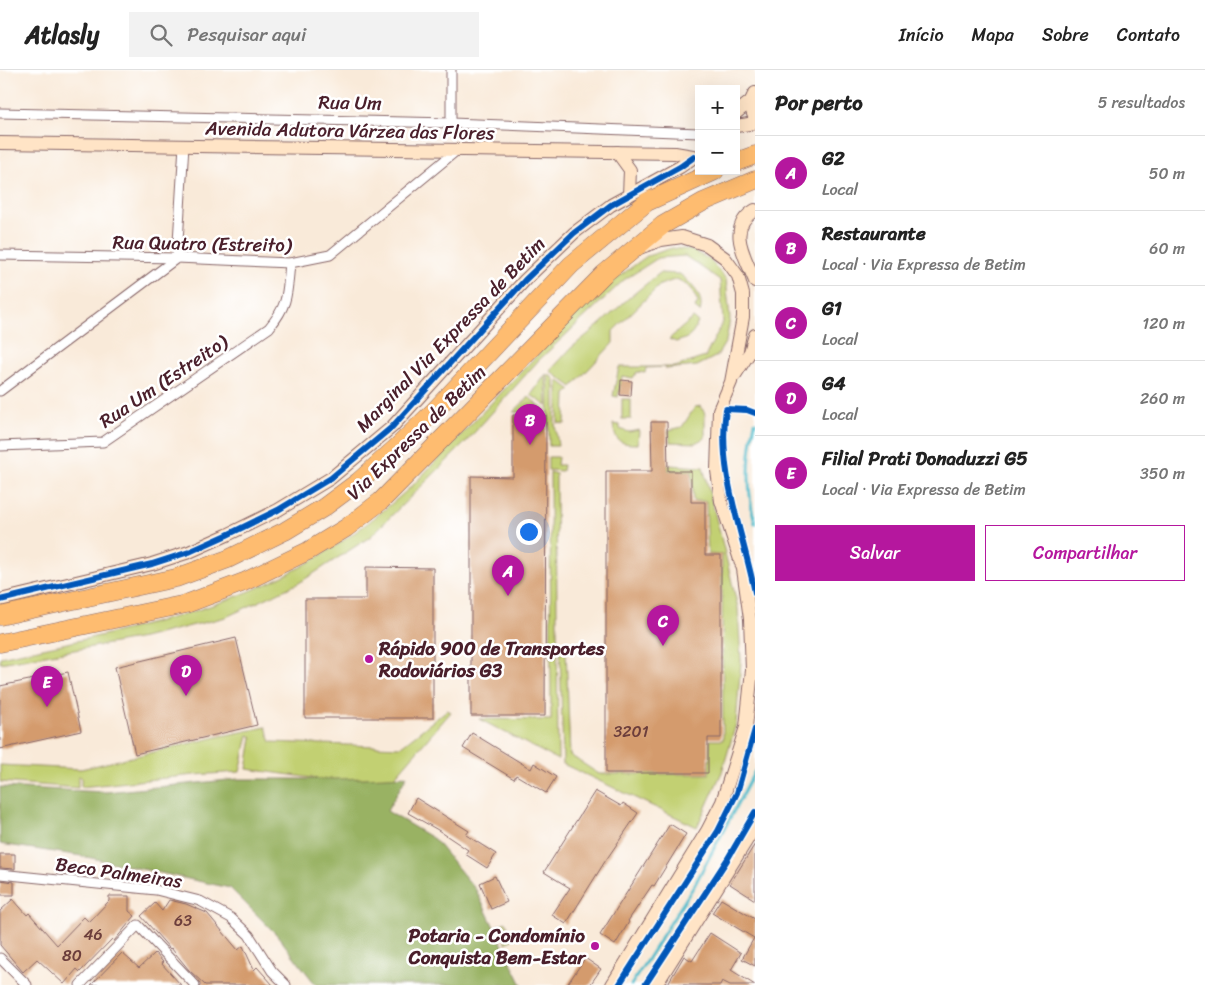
<!DOCTYPE html>
<html lang="pt">
<head>
<meta charset="utf-8">
<style>
  :root { --surface:#fff; --page:#f2f2f2; --text:#222; --muted:#767676; --line:#e0e0e0; --accent:#b5179e }
  body { margin:0; font-family:Sriracha,sans-serif; background:var(--page); color:var(--text) }
  .controls { position:absolute; right:15px; top:15px; display:grid; overflow:hidden; border-radius:0px; box-shadow:0 5px 20px #0002 }
  .controls button { width:45px; height:45px; display:grid; place-items:center; padding:0; border:0; border-bottom:1px solid var(--line); background:var(--surface); color:var(--text); font:25px sans-serif }
  .you { position:absolute; left:528px; top:461px; width:18px; height:18px; margin:-12px; border:4px solid #fff; border-radius:50%; background:#1a73e8; box-shadow:0 0 0 8px #1a73e833 }
  .badge { display:grid; place-items:center; width:32px; height:32px; border-radius:50%; background:var(--accent); color:#fff; font-size:16px; font-weight:700 }
  .pin { position:absolute; translate:-50% -41px; filter:drop-shadow(0 1px 2px #0008) }
  .pin::after { content:''; position:absolute; top:26px; width:18px; height:15px; background:inherit; clip-path:polygon(0 0,100% 0,50% 100%) }
  .list { margin:0; padding:0; list-style:none }
  h2 { display:flex; justify-content:space-between; align-items:center; height:65px; margin:0; padding:0 20px; font-size:21px }
  h2 small { font-size:16px; font-weight:400; color:var(--muted) }
  .list li { display:grid; grid-template-columns:32px 1fr auto; gap:15px; align-items:center; box-sizing:border-box; height:75px; padding:0 20px; border-top:1px solid var(--line) }
  .list b { display:block; font-size:19px; white-space:nowrap }
  .list p { margin:0; font-size:16px; white-space:nowrap; color:var(--muted) }
  .list em { font-size:16px; font-style:normal; color:var(--muted) }
  .actions { display:flex; gap:10px; padding:15px 20px }
  .actions a { flex:1; padding:11px 0; border:1px solid var(--accent); border-radius:0px; text-align:center; font-size:18px; color:var(--accent) }
  .actions .main { background:var(--accent); color:#fff }
  .icon { flex:none; width:28px; height:28px; fill:none; stroke:currentColor; stroke-width:2; stroke-linecap:round; stroke-linejoin:round }
  .map { position:relative; flex:none; width:755px; height:915px; overflow:hidden }
  header { display:flex; align-items:center; gap:30px; box-sizing:border-box; height:70px; padding:0 25px; background:var(--surface); border-bottom:1px solid var(--line) }
  header strong { font-size:24px }
  nav { display:flex; gap:28px; margin-inline-start:auto; font-size:18px }
  .search { width:350px; height:45px; background:var(--page); display:flex; align-items:center; gap:12px; box-sizing:border-box; padding:0 18px; border-radius:0px; color:var(--muted); font-size:19px }
  main { display:flex }
  aside { flex:1; background:var(--surface) }
  .map>svg:first-child { display:block }
  .green { fill:#c2d072; stroke:#86784e }
  .forest { fill:#99b264; stroke:#726848 }
  .lines { fill:none; stroke-linecap:round; stroke-linejoin:round }
  .stream { stroke:#4fbbcb; stroke-width:3 }
  .building { fill:#d49b6d }
  .street-casing { stroke:#876668; stroke-width:11 }
  .secondary-casing { stroke:#876668; stroke-width:14 }
  .highway-casing { stroke:#876668; stroke-width:19 }
  .street { stroke:#fff; stroke-width:9 }
  .secondary { stroke:#ffe4c6; stroke-width:12 }
  .highway { stroke:#febc70; stroke-width:18 }
  .cycleway-casing { stroke:#fff; stroke-width:9 }
  .cycleway { stroke:#0057b8; stroke-width:6 }
  .poi-dot { fill:#b5179e; stroke:#fff; stroke-width:2 }
  .labels { text-anchor:middle; stroke-width:5; stroke-linejoin:round; paint-order:stroke }
  .number-label { font-size:16px; fill:#6c3e3c }
  .street-label { font-size:19px; fill:#4a1f2b; stroke:#fff }
  .poi-label { font-size:19px; font-weight:bold; fill:#4a1f2b; stroke:#fff; text-anchor:start }
</style>
</head>
<body>
<header>
<strong>Atlasly</strong>
<div class="search"><svg class="icon" aria-label="search" viewBox="0 0 24 24"><circle cx="10" cy="10" r="6"/><path d="M15 15l6 6"/></svg>Pesquisar aqui</div>
<nav><a>Início</a><a>Mapa</a><a>Sobre</a><a>Contato</a></nav>
</header>
<main>
<div class="map">
<svg width="755" height="915" viewBox="0 0 755 915">
  <rect width="100%" height="100%" fill="#fff"/>
  <filter id="ink" filterUnits="userSpaceOnUse"><feTurbulence type="fractalNoise" baseFrequency=".02" numOctaves="2"/><feDisplacementMap in="SourceGraphic" scale="10" xChannelSelector="R" yChannelSelector="G"/><feConvolveMatrix kernelMatrix="1 2 1 2 8 2 1 2 1" color-interpolation-filters="sRGB"/></filter>
  <filter id="wash" filterUnits="userSpaceOnUse"><feTurbulence type="fractalNoise" baseFrequency=".0096" numOctaves="4" result="noise"/><feDisplacementMap in="SourceGraphic" scale="20" xChannelSelector="R" yChannelSelector="G"/><feGaussianBlur stdDeviation="1.12" result="paint"/><feColorMatrix in="noise" values="0 0 0 0 0 0 0 0 0 0 0 0 0 0 0 0 0 1.4 0 .05"/><feComposite in="paint" operator="in"/></filter>
  <g filter="url(#wash)">
    <rect width="100%" height="100%" fill="#f9ead9"/>
    <!-- green -->
    <g class="green">
      <path d="M 672,178 L 691,180 L 709,189 L 726,209 L 730,249 L 726,271 L 717,286 L 697,296 L 666,299 L 665,297 L 646,298 L 645,303 L 637,302 L 633,308 L 622,306 L 618,327 L 613,326 L 619,297 L 675,297 L 705,287 L 723,252 L 720,210 L 685,186 L 658,188 L 624,210 L 538,291 L 465,373 L 370,467 L 299,513 L 226,547 L 143,568 L 0,593 L 0,587 C 94,567 197,549 283,506 C 331,483 374,450 413,415 L 581,239 L 621,205 L 647,186 Z"/>
      <path d="M 660,203 L 680,204 C 691,214 705,226 700,242 L 695,238 L 698,232 L 691,218 L 677,209 L 660,215 L 613,261 L 613,273 L 572,317 L 550,301 L 571,278 L 598,256 L 631,226 Z"/>
      <path d="M 693,248 L 698,252 C 693,266 689,268 676,272 L 669,269 Z"/>
      <polygon points="546,304 547,336 531,325"/>
      <polygon points="548,304 555,309 555,354 558,376 549,376"/>
      <polygon points="558,310 571,320 566,324 565,354 558,353"/>
      <polygon points="529,327 546,342 513,342"/>
      <rect x="622" y="329" width="9" height="20"/>
      <polygon points="701,336 705,344 705,368 695,373 670,372 669,360 682,357 695,337"/>
      <path d="M 613,354 L 620,355 L 620,359 L 629,362 L 639,360 L 638,374 C 621,374 615,373 613,354 Z"/>
      <polygon points="548,387 558,387 557,395 563,395 562,401 548,400"/>
      <polygon points="668,395 703,397 725,483 738,538 741,591 736,654 722,702 697,757 563,694 560,580 566,579 570,685 599,704 709,704 710,670 723,670 722,485 708,484 706,431 693,431 692,401 668,400"/>
      <polygon points="550,402 556,404 558,690 479,649 551,650"/>
      <polygon points="447,640 451,642 385,718 247,699 252,667 248,665 240,702 194,705 81,717 81,707 78,706 78,718 0,712 0,695 81,699 221,666 266,657 271,672 400,677"/>
      <polygon points="506,852 513,869 506,873 498,855"/>
    </g>
    <!-- forest -->
    <polygon class="forest" points="407,706 387,741 434,769 476,820 522,915 316,915 277,865 230,818 82,786 0,774 0,717 106,722 238,709 341,709"/>
    <g class="lines">
      <!-- stream -->
      <g class="stream">
        <path d="M 755,352 C 748,385 746,420 755,453"/>
        <polyline points="631,915 694,816 755,701"/>
      </g>
    </g>
    <g id="blocks">
      <!-- building -->
      <g class="building">
        <polygon points="621,310 632,311 631,326 620,325"/>
        <polygon points="513,345 546,345 545,646 471,646 471,406 513,407"/>
        <polygon points="651,352 667,352 668,401 691,401 691,432 705,432 705,485 721,485 721,668 708,668 708,703 606,703 606,401 652,401"/>
        <polygon points="366,497 433,498 433,648 305,648 305,529 366,529"/>
        <polygon points="236,568 257,655 135,684 115,597"/>
        <polygon points="68,602 81,661 0,679 0,616"/>
        <polygon points="472,663 531,699 534,693 556,707 546,723 516,705 514,709 463,678"/>
        <polygon points="595,721 621,736 623,733 638,743 604,793 566,854 552,845 570,818 544,802"/>
        <polygon points="416,728 469,761 466,765 496,784 487,798 465,784 468,780 438,760 408,743"/>
        <polygon points="670,754 686,764 654,816 652,815 628,851 629,852 615,875 600,865"/>
        <polygon points="755,774 755,830 730,814"/>
        <polygon points="0,784 15,784 15,799 0,798"/>
        <polygon points="495,806 507,832 491,839 480,813"/>
        <polygon points="0,810 14,812 14,825 0,825"/>
        <polygon points="109,826 129,826 129,841 135,846 114,871 112,869 80,902 77,899 64,914 37,889 23,902 0,875 0,841 13,829 27,845 29,843 57,875 84,847 89,852 109,831"/>
        <polygon points="721,829 755,849 755,896 742,889 754,868 712,843"/>
        <polygon points="169,830 186,834 207,843 238,880 243,876 254,900 257,897 273,915 205,915 189,900 171,878 170,879 141,846 155,833 162,841"/>
        <polygon points="710,863 741,883 731,900 755,915 730,915 722,911 720,915 667,915 684,886 692,891"/>
        <polygon points="122,883 139,898 155,883 163,892 161,893 181,915 91,915"/>
        <polygon points="585,888 601,899 590,915 567,915"/>
      </g>
    </g>
  </g>
  <g filter="url(#ink)">
    <use href="#blocks" fill-opacity="0" stroke="#876668" stroke-width="1"/>
    <g class="lines">
      <!-- street casing -->
      <g class="street-casing">
        <g id="street">
          <polyline points="0,43 451,53 699,63"/>
          <polyline points="451,53 451,0"/>
          <polyline points="0,185 177,188 290,193 330,185 456,81"/>
          <polyline points="0,321 177,188 184,75"/>
          <path d="M 0,376 L 103,372 L 269,258 C 289,234 287,223 290,193"/>
          <polyline points="0,804 156,820 200,831 231,848 249,865 272,901 286,915"/>
          <polyline points="0,888 27,915"/>
          <polyline points="80,915 138,855 195,915"/>
        </g>
      </g>
      <!-- secondary casing -->
      <g class="secondary-casing">
        <g id="secondary">
          <path d="M 755,23 C 749,31 750,39 755,48"/>
          <polyline points="736,43 751,31"/>
          <polyline points="736,56 755,53"/>
          <path d="M 0,73 C 225,76 450,81 675,83 L 699,87"/>
          <polyline points="617,82 630,100 629,125"/>
          <path d="M 755,140 C 725,158 746,188 755,211"/>
          <polyline points="735,305 750,282 755,265"/>
          <polyline points="0,530 152,494 189,482 227,465 278,440 331,408 392,357 525,210 574,163 611,135 680,97 694,87"/>
          <polyline points="612,915 707,761 722,732 746,657 752,600 750,549 743,499 721,431 717,400 719,340 731,312 743,247 743,224 738,206 725,188 707,175 682,167 661,170 642,177"/>
          <polyline points="656,915 755,757"/>
        </g>
      </g>
      <!-- highway casing -->
      <g class="highway-casing">
        <g id="highway">
          <polyline points="736,92 755,85"/>
          <polyline points="0,546 176,508 228,489 285,461 323,438 358,412 398,376 435,340 571,195 647,132 715,101"/>
          <polyline points="0,573 186,534 244,512 308,481 346,458 381,431 604,204 663,155 703,132 755,110"/>
        </g>
      </g>
      <!-- street -->
      <use href="#street" class="street"/>
      <!-- secondary -->
      <use href="#secondary" class="secondary"/>
      <!-- highway -->
      <use href="#highway" class="highway"/>
      <!-- cycleway casing -->
      <g class="cycleway-casing">
        <g id="cycleway">
          <path d="M 755,343 L 747,340 L 726,339 C 717,402 743,462 755,523"/>
          <polyline points="0,530 152,494 189,482 227,465 278,440 331,408 392,357 525,210 574,163 611,135 680,97 694,87"/>
          <polyline points="619,915 718,761 737,723 755,659"/>
          <polyline points="645,915 727,790 755,742"/>
        </g>
      </g>
      <!-- cycleway -->
      <use href="#cycleway" class="cycleway"/>
    </g>
  </g>
  <!-- markers -->
  <g class="poi-dot">
    <circle cx="369" cy="589" r="5"/>
    <circle cx="595" cy="876" r="5"/>
  </g>
  <g class="labels">
    <!-- number labels -->
    <g class="number-label">
      <text x="631" y="667">3201</text>
      <text x="183" y="856">63</text>
      <text x="93" y="870">46</text>
      <text x="72" y="891">80</text>
    </g>
    <!-- street labels -->
    <g class="street-label">
      <text transform="translate(350 32) rotate(1)" y="7">Rua Um</text>
      <text transform="translate(350 60) rotate(1)" y="7">Avenida Adutora Várzea das Flores</text>
      <text transform="translate(202 173) rotate(1)" y="7">Rua Quatro (Estreito)</text>
      <text transform="translate(450 264) rotate(-46)" y="7">Marginal Via Expressa de Betim</text>
      <text transform="translate(163 311) rotate(-34)" y="7">Rua Um (Estreito)</text>
      <text transform="translate(416 362) rotate(-44)" y="7">Via Expressa de Betim</text>
      <text transform="translate(119 802) rotate(8)" y="7">Beco Palmeiras</text>
    </g>
    <!-- poi labels -->
    <g class="poi-label">
      <text x="379" y="585">Rápido 900 de Transportes<tspan x="379" dy="22">Rodoviários G3</tspan></text>
      <text x="585" y="872" text-anchor="end">Potaria - Condomínio<tspan x="585" dy="22">Conquista Bem-Estar</tspan></text>
    </g>
  </g>
</svg>
<div class="controls">
<button>+</button>
<button>−</button>
</div>
<div class="you"></div>
<div class="pin badge" style="left:508px;top:526px">A</div>
<div class="pin badge" style="left:530px;top:375px">B</div>
<div class="pin badge" style="left:663px;top:576px">C</div>
<div class="pin badge" style="left:186px;top:626px">D</div>
<div class="pin badge" style="left:47px;top:637px">E</div>
</div>
<aside>
<h2>Por perto<small>5 resultados</small></h2>
<ul class="list">
<li><span class="badge">A</span><div><b>G2</b><p>Local</p></div><em>50 m</em></li>
<li><span class="badge">B</span><div><b>Restaurante</b><p>Local · Via Expressa de Betim</p></div><em>60 m</em></li>
<li><span class="badge">C</span><div><b>G1</b><p>Local</p></div><em>120 m</em></li>
<li><span class="badge">D</span><div><b>G4</b><p>Local</p></div><em>260 m</em></li>
<li><span class="badge">E</span><div><b>Filial Prati Donaduzzi G5</b><p>Local · Via Expressa de Betim</p></div><em>350 m</em></li>
</ul>
<div class="actions"><a class="main">Salvar</a><a>Compartilhar</a></div>
</aside>
</main>
</body>
</html>
